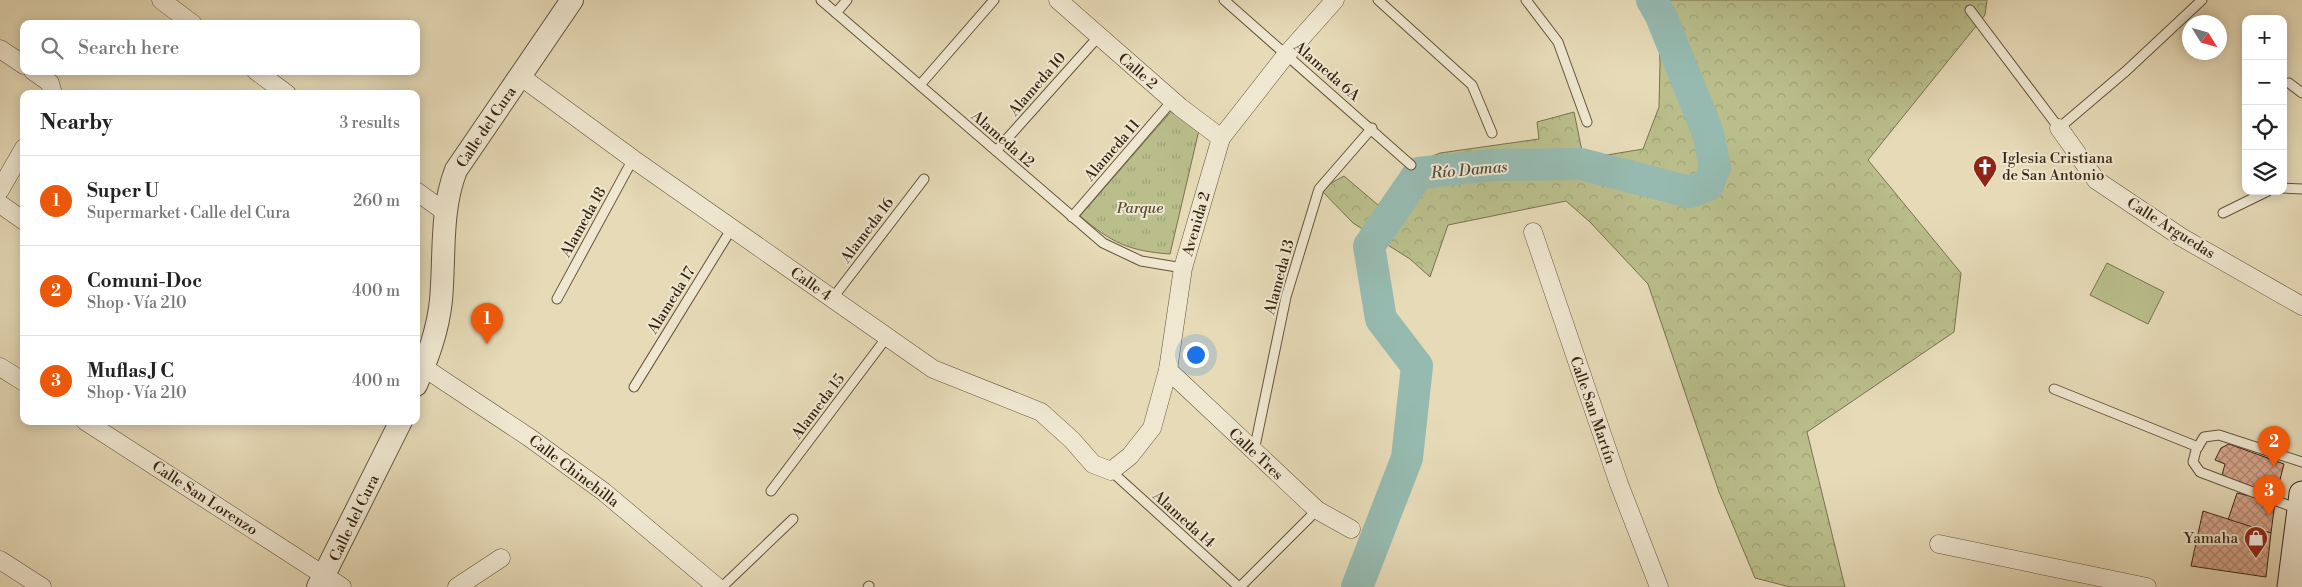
<!DOCTYPE html>
<html lang="en">
<head>
<meta charset="utf-8">
<style>
  :root { --surface:#fff; --page:#f6f6f6; --text:#222; --muted:#767676; --line:#e0e0e0; --accent:#ea580c }
  body { margin:0; font-family:"Libre Bodoni",serif; background:var(--page); color:var(--text) }
  .controls { position:absolute; right:15px; top:15px; display:grid; overflow:hidden; border-radius:10px; box-shadow:0 2px 12px #0003 }
  .controls button { width:45px; height:45px; display:grid; place-items:center; padding:0; border:0; border-bottom:1px solid var(--line); background:var(--surface); color:var(--text); font:25px sans-serif }
  .compass { position:absolute; left:2182px; top:15px; width:45px; height:45px; border-radius:50%; background:var(--surface); box-shadow:0 2px 12px #0003; rotate:127deg }
  .you { position:absolute; left:1195px; top:354px; width:18px; height:18px; margin:-12px; border:4px solid #fff; border-radius:50%; background:#1a73e8; box-shadow:0 0 0 8px #1a73e833 }
  .badge { display:grid; place-items:center; width:32px; height:32px; border-radius:50%; background:var(--accent); color:#fff; font-size:16px; font-weight:700 }
  .pin { position:absolute; translate:-50% -41px; filter:drop-shadow(0 1px 2px #0008) }
  .pin::after { content:''; position:absolute; top:26px; width:18px; height:15px; background:inherit; clip-path:polygon(0 0,100% 0,50% 100%) }
  .list { margin:0; padding:0; list-style:none }
  h2 { display:flex; justify-content:space-between; align-items:center; height:65px; margin:0; padding:0 20px; font-size:21px }
  h2 small { font-size:16px; font-weight:400; color:var(--muted) }
  .list li { display:grid; grid-template-columns:32px 1fr auto; gap:15px; align-items:center; box-sizing:border-box; height:90px; padding:0 20px; border-top:1px solid var(--line) }
  .list b { display:block; font-size:19px; white-space:nowrap }
  .list p { margin:0; font-size:16px; white-space:nowrap; color:var(--muted) }
  .list em { font-size:16px; font-style:normal; color:var(--muted) }
  .icon { flex:none; width:28px; height:28px; fill:none; stroke:currentColor; stroke-width:2; stroke-linecap:round; stroke-linejoin:round }
  .map { position:relative; flex:none; width:2302px; height:587px; overflow:hidden }
  .search { position:absolute; background:var(--surface); box-shadow:0 2px 12px #0003; left:20px; top:20px; width:400px; height:55px; display:flex; align-items:center; gap:12px; box-sizing:border-box; padding:0 18px; border-radius:10px; color:var(--muted); font-size:19px }
  .panel { position:absolute; background:var(--surface); box-shadow:0 2px 12px #0003; left:20px; top:90px; width:400px; height:335px; border-radius:10px }
  .map>svg:first-child { display:block }
  .grass { fill:url(#grass-tufts); stroke:#787250 }
  .forest { fill:url(#forest-crowns); stroke:#787250 }
  .garden { fill:#b9be8b; stroke:#787250 }
  .lines { fill:none; stroke-linecap:round; stroke-linejoin:round }
  .river { stroke:#96bab0; stroke-width:32 }
  .building { fill:url(#building-cross-hatch); stroke:#382614 }
  .service-casing { stroke:#64533d; stroke-width:11 }
  .minor-casing { stroke:#64533d; stroke-width:19 }
  .tertiary-casing { stroke:#64533d; stroke-width:24 }
  .secondary-casing { stroke:#382614; stroke-width:27 }
  .service { stroke:#efe7d0; stroke-width:9 }
  .minor { stroke:#efe7d0; stroke-width:18 }
  .tertiary { stroke:#efe7d0; stroke-width:22 }
  .secondary { stroke:#efe7d0; stroke-width:25 }
  .labels { text-anchor:middle; stroke-width:4; stroke-linejoin:round; paint-order:stroke }
  .street-label { font-size:15px; fill:#382614; stroke:#efe7d0 }
  .poi-label { font-size:15px; fill:#382614; stroke:#efe7d0; text-anchor:start }
  .park-label { font-size:15px; font-style:italic; fill:#584c32; stroke:#efe7d0 }
  .water-label { font-size:16px; font-style:italic; fill:#504b3b; stroke:#efe7d0 }
</style>
</head>
<body>
<div class="map">
<svg width="2302" height="587" viewBox="0 0 2302 587">
  <defs>
    <pattern id="grass-tufts" width="24" height="20" patternUnits="userSpaceOnUse" patternTransform="scale(1.25)"><rect width="24" height="20" fill="#b9be8b"/><path d="M3 7l-1-3M5 7V3M7 7l1-3M15 17l-1-3M17 17v-4M19 17l1-3" fill="none" stroke="#a0a377"/></pattern>
    <pattern id="forest-crowns" width="20" height="18" patternUnits="userSpaceOnUse" patternTransform="scale(1.25)"><rect width="20" height="18" fill="#b9be8b"/><path d="M2 6a3 3 0 1 1 6 0M12 15a3 3 0 1 1 6 0" fill="none" stroke="#a0a377"/></pattern>
    <pattern id="building-cross-hatch" width="8" height="8" patternUnits="userSpaceOnUse" patternTransform="scale(1.25)"><rect width="8" height="8" fill="#d8a68e"/><path d="M0 0l8 8M0 8l8-8" fill="none" stroke="#b08773"/></pattern>
  </defs>
  <rect width="100%" height="100%" fill="#e6dab7"/>
  <filter id="stains"><feTurbulence type="fractalNoise" baseFrequency=".004" numOctaves="4"/><feColorMatrix values="0 0 0 0 .2 0 0 0 0 .09 0 0 0 0 .02 0 0 0 .5 -.17"/></filter>
  <radialGradient id="worn" r=".72"><stop offset=".6" stop-color="#630" stop-opacity="0"/><stop offset="1" stop-color="#630" stop-opacity=".3"/></radialGradient>
  <!-- grass -->
  <path class="grass" d="M 1174,108 L 1199,130 L 1170,254 C 1129,251 1112,243 1080,216 Z"/>
  <!-- forest -->
  <polygon class="forest" points="1637,0 1987,0 1985,15 1868,160 1961,273 1954,332 1807,432 1845,587 1790,587 1755,578 1719,492 1648,284 1590,222 1566,201 1448,225 1430,277 1410,259 1353,223 1320,189 1344,176 1378,205 1411,165 1440,153 1539,139 1537,122 1574,112 1582,151 1601,156 1643,149 1659,107 1660,63 1659,40"/>
  <!-- garden -->
  <polygon class="garden" points="2107,263 2164,292 2148,324 2090,295"/>
  <g class="lines">
    <!-- river -->
    <polyline class="river" points="1357,587 1407,458 1417,366 1381,319 1369,246 1419,173 1493,165 1581,164 1690,192 1708,185 1715,168 1708,133 1661,16 1652,0"/>
  </g>
  <!-- building -->
  <g class="building">
    <polygon points="2229,444 2284,464 2276,495 2221,479 2225,464 2215,460 2221,448"/>
    <polygon points="2237,493 2275,502 2271,533 2228,520"/>
    <polygon points="2203,511 2271,533 2266,577 2191,566"/>
  </g>
  <g class="lines">
    <!-- service casing -->
    <g class="service-casing">
      <g id="service">
        <polyline points="821,0 1103,243 1141,261 1183,268"/>
        <polyline points="1224,0 1411,165"/>
        <polyline points="1378,0 1472,85 1492,133"/>
        <polyline points="1526,0 1558,42 1587,122"/>
        <polyline points="1970,10 2059,128 2126,71 2202,0"/>
        <polyline points="836,13 847,0"/>
        <polyline points="2289,83 2302,93"/>
        <polyline points="920,85 994,0"/>
        <polyline points="996,151 1099,36"/>
        <polyline points="2283,188 2302,189"/>
        <polyline points="2223,213 2268,191"/>
        <polyline points="1072,217 1172,101"/>
        <polyline points="557,299 633,159"/>
        <polyline points="832,299 924,179"/>
        <polyline points="634,387 732,228"/>
        <polyline points="2054,389 2198,447"/>
        <polyline points="1254,451 1286,297 1319,189 1372,128"/>
        <polyline points="1111,471 1239,587"/>
        <polyline points="771,491 887,337"/>
        <polyline points="2298,509 2200,472 2193,462 2196,450 2204,437 2219,435 2302,462"/>
        <polyline points="722,587 793,519"/>
        <polyline points="868,587 869,586"/>
        <polyline points="1240,587 1317,510"/>
      </g>
    </g>
    <!-- minor casing -->
    <g class="minor-casing">
      <g id="minor">
        <polyline points="161,0 193,24"/>
        <polyline points="1058,0 1180,107 1221,138"/>
        <polyline points="0,49 24,65"/>
        <polyline points="33,71 50,83 53,94"/>
        <polyline points="256,71 287,94"/>
        <polyline points="520,76 633,159 933,369 1041,412 1072,440 1093,464 1111,471 1130,456 1152,428 1168,370 1183,268 1221,138 1286,55 1335,0"/>
        <polyline points="2059,128 2096,180 2181,237 2302,306"/>
        <polyline points="0,190 24,148"/>
        <polyline points="416,191 445,212"/>
        <polyline points="0,204 24,221"/>
        <polyline points="1533,232 1619,484 1659,587"/>
        <polyline points="0,367 24,382"/>
        <polyline points="423,367 530,438 604,492 717,587"/>
        <polyline points="1168,370 1317,510 1351,529"/>
        <polyline points="85,421 342,587"/>
        <polyline points="1939,544 2147,587"/>
        <polyline points="0,560 42,587"/>
        <polyline points="457,587 501,558"/>
      </g>
    </g>
    <!-- tertiary casing -->
    <g class="tertiary-casing">
      <g id="tertiary">
        <path d="M 416,385 C 428,357 438,330 441,300 C 445,256 440,211 456,170 L 572,0"/>
        <polyline points="318,587 401,421"/>
      </g>
    </g>
    <!-- secondary casing -->
    <g class="secondary-casing">
      <polyline id="secondary" points="2290,587 2302,494"/>
    </g>
    <!-- service -->
    <use href="#service" class="service"/>
    <!-- minor -->
    <use href="#minor" class="minor"/>
    <!-- tertiary -->
    <use href="#tertiary" class="tertiary"/>
    <!-- secondary -->
    <use href="#secondary" class="secondary"/>
  </g>
  <!-- icons -->
  <defs>
    <g id="church-pin" transform="scale(1.25)"><path d="M0 17L-7.5 6A9.5 9.5 0 1 1 7.5 6Z" fill="#8f2418" stroke="#efe7d0"/><path d="M-1.2-6h2.4v3.5h3.3v2.4h-3.3V6h-2.4V-.1h-3.3v-2.4h3.3Z" fill="#fff"/></g>
    <g id="shop-pin" transform="scale(1.25)"><path d="M0 17L-7.5 6A9.5 9.5 0 1 1 7.5 6Z" fill="#8f2418" stroke="#efe7d0"/><path d="M-5-2.5h2.3a2.7 3.5 0 0 1 5.4 0H5L5.5 6h-11ZM-1.5-2.5h3a1.5 2.3 0 0 0-3 0Z" fill="#fff"/></g>
  </defs>
  <g fill-rule="evenodd">
    <use href="#church-pin" x="1985" y="167"/>
    <use href="#shop-pin" x="2256" y="538"/>
  </g>
  <g class="labels">
    <!-- street labels -->
    <g class="street-label">
      <text transform="translate(1138 71) rotate(41)" y="5">Calle 2</text>
      <text transform="translate(1327 71) rotate(41)" y="5">Alameda 6A</text>
      <text transform="translate(1037 84) rotate(-49)" y="5">Alameda 10</text>
      <text transform="translate(486 127) rotate(-56)" y="5">Calle del Cura</text>
      <text transform="translate(1003 139) rotate(41)" y="5">Alameda 12</text>
      <text transform="translate(1112 150) rotate(-49)" y="5">Alameda 11</text>
      <text transform="translate(583 222) rotate(-61)" y="5">Alameda 18</text>
      <text transform="translate(1196 224) rotate(-74)" y="5">Avenida 2</text>
      <text transform="translate(2171 228) rotate(32)" y="5">Calle Arguedas</text>
      <text transform="translate(867 230) rotate(-53)" y="5">Alameda 16</text>
      <text transform="translate(1279 277) rotate(-75)" y="5">Alameda 13</text>
      <text transform="translate(811 284) rotate(35)" y="5">Calle 4</text>
      <text transform="translate(671 300) rotate(-58)" y="5">Alameda 17</text>
      <text transform="translate(818 406) rotate(-53)" y="5">Alameda 15</text>
      <text transform="translate(1593 410) rotate(71)" y="5">Calle San Martín</text>
      <text transform="translate(1256 454) rotate(43)" y="5">Calle Tres</text>
      <text transform="translate(574 471) rotate(37)" y="5">Calle Chinchilla</text>
      <text transform="translate(205 498) rotate(33)" y="5">Calle San Lorenzo</text>
      <text transform="translate(354 518) rotate(-64)" y="5">Calle del Cura</text>
      <text transform="translate(1184 519) rotate(42)" y="5">Alameda 14</text>
    </g>
    <!-- poi labels -->
    <g class="poi-label">
      <text x="2002" y="163">Iglesia Cristiana<tspan x="2002" dy="17">de San Antonio</tspan></text>
      <text x="2238" y="543" text-anchor="end">Yamaha</text>
    </g>
    <!-- park labels -->
    <g class="park-label">
      <text x="1140" y="213">Parque</text>
    </g>
    <!-- water labels -->
    <g class="water-label">
      <text transform="translate(1469 169) rotate(-5)" y="6">Río Damas</text>
    </g>
  </g>
  <rect width="100%" height="100%" filter="url(#stains)"/>
  <rect width="100%" height="100%" fill="url(#worn)"/>
</svg>
<div class="controls">
<button>+</button>
<button>−</button>
<button><svg class="icon" aria-label="locate" viewBox="0 0 24 24"><circle cx="12" cy="12" r="6"/><path d="M12 2v4M12 18v4M2 12h4M18 12h4"/></svg></button>
<button><svg class="icon" aria-label="layers" viewBox="0 0 24 24"><path d="M12 4l9 5-9 5-9-5zM3 14l9 5 9-5"/></svg></button>
</div>
<svg class="compass" viewBox="-18 -18 36 36"><path d="M0-13l5 13h-10z" fill="#e53935"/><path d="M0 13l5-13h-10z" fill="#767676"/></svg>
<div class="you"></div>
<div class="pin badge" style="left:487px;top:344px">1</div>
<div class="pin badge" style="left:2274px;top:467px">2</div>
<div class="pin badge" style="left:2269px;top:516px">3</div>
<div class="search"><svg class="icon" aria-label="search" viewBox="0 0 24 24"><circle cx="10" cy="10" r="6"/><path d="M15 15l6 6"/></svg>Search here</div>
<section class="panel">
<h2>Nearby<small>3 results</small></h2>
<ul class="list">
<li><span class="badge">1</span><div><b>Super U</b><p>Supermarket · Calle del Cura</p></div><em>260 m</em></li>
<li><span class="badge">2</span><div><b>Comuni-Doc</b><p>Shop · Vía 210</p></div><em>400 m</em></li>
<li><span class="badge">3</span><div><b>Muflas J C</b><p>Shop · Vía 210</p></div><em>400 m</em></li>
</ul>
</section>
</div>
</body>
</html>
